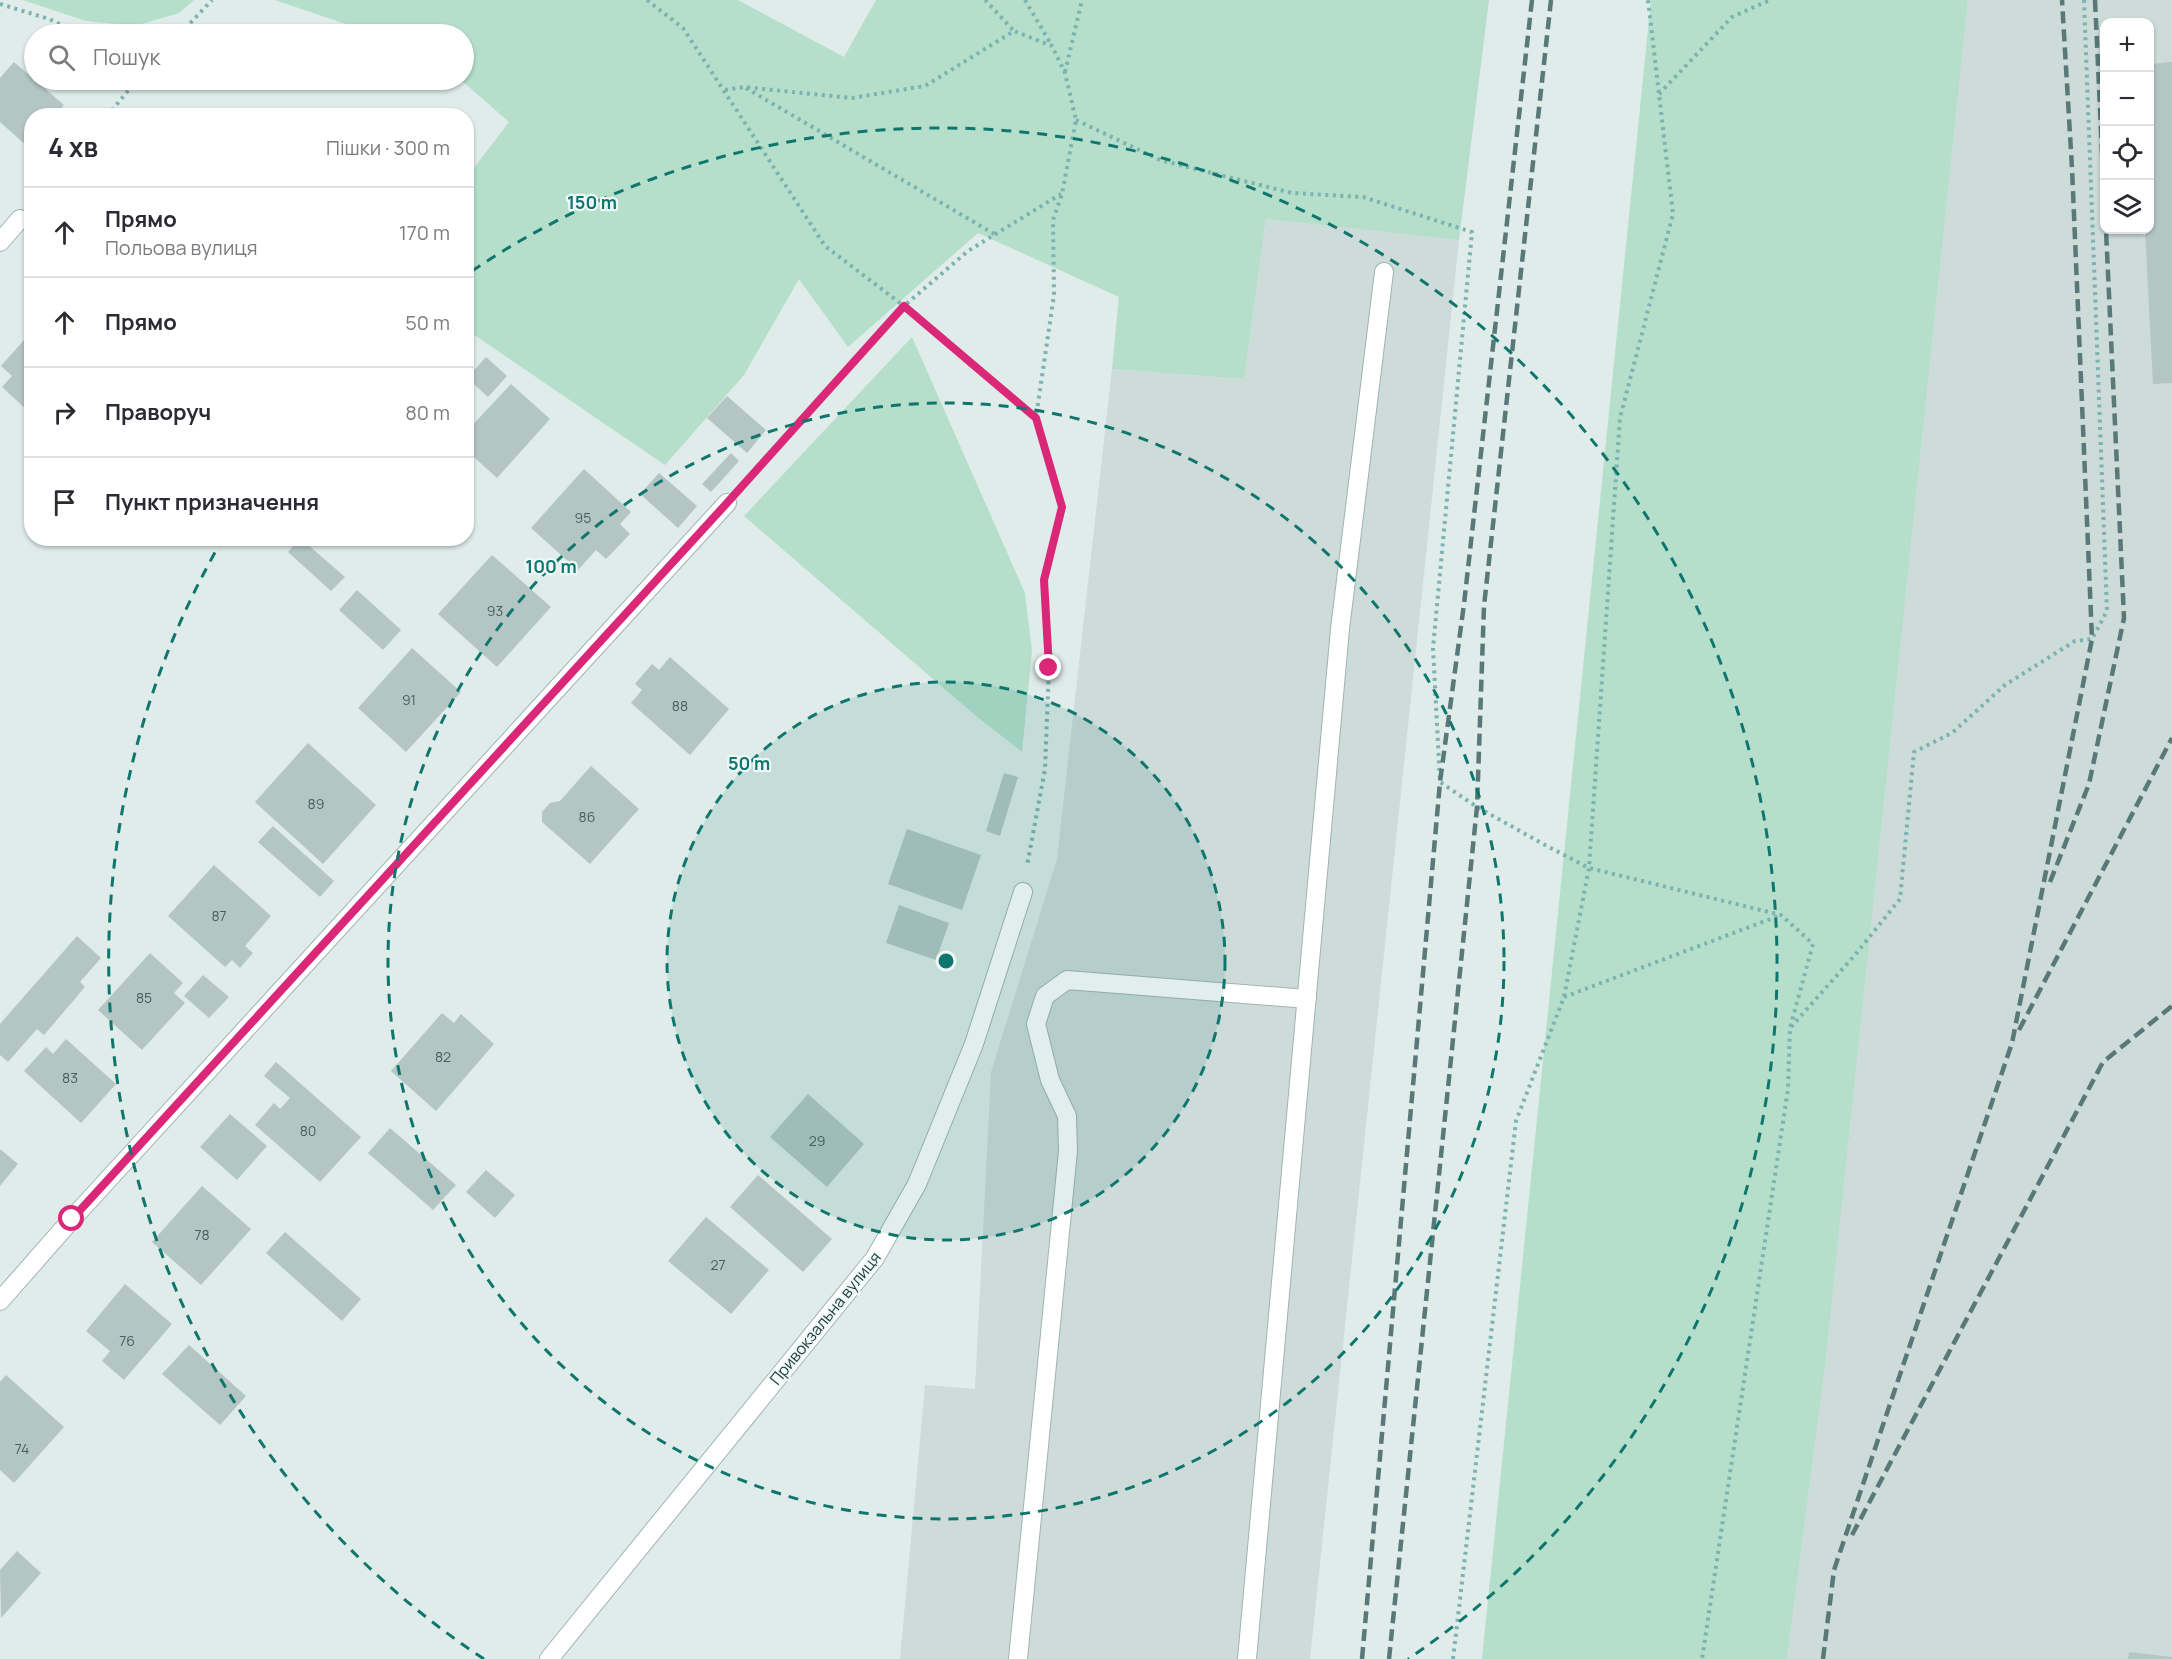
<!DOCTYPE html>
<html lang="uk">
<head>
<meta charset="utf-8">
<style>
  :root { --surface:#fff; --page:#f2f2f3; --text:#2b2b33; --muted:#7c7c81; --line:#e1e1e2 }
  body { margin:0; font-family:Manrope,sans-serif; background:var(--page); color:var(--text) }
  .controls { position:absolute; right:18px; top:18px; display:grid; overflow:hidden; border-radius:12px; box-shadow:0 2px 4px #0004 }
  .controls button { width:54px; height:54px; display:grid; place-items:center; padding:0; border:0; border-bottom:2px solid var(--line); background:var(--surface); color:var(--text); font:30px sans-serif }
  .stop { position:absolute; width:18px; height:18px; margin:-14px; border:4px solid #db2777; border-radius:50%; background:#fff }
  .stop.end { background:#db2777; border-color:#fff; box-shadow:0 2px 6px #0008 }
  .list { margin:0; padding:0; list-style:none }
  h2 { display:flex; justify-content:space-between; align-items:center; height:78px; margin:0; padding:0 24px; font-size:26px }
  h2 small { font-size:20px; font-weight:400; color:var(--muted) }
  .list li { display:grid; grid-template-columns:39px 1fr auto; gap:18px; align-items:center; box-sizing:border-box; height:90px; padding:0 24px; border-top:2px solid var(--line) }
  .list b { display:block; font-size:22px; white-space:nowrap }
  .list p { margin:0; font-size:20px; white-space:nowrap; color:var(--muted) }
  .list em { font-size:20px; font-style:normal; color:var(--muted) }
  .icon { flex:none; width:33px; height:33px; fill:none; stroke:currentColor; stroke-width:2; stroke-linecap:round; stroke-linejoin:round }
  .map { position:relative; flex:none; width:2172px; height:1659px; overflow:hidden }
  .search { position:absolute; background:var(--surface); box-shadow:0 2px 4px #0004; left:24px; top:24px; width:450px; height:66px; display:flex; align-items:center; gap:15px; box-sizing:border-box; padding:0 21px; border-radius:33px; color:var(--muted); font-size:22px }
  .panel { position:absolute; background:var(--surface); box-shadow:0 2px 4px #0004; left:24px; top:108px; width:450px; height:438px; border-radius:24px }
  .map>svg:first-child { display:block }
  .built { fill:#cddbd9; fill-rule:evenodd }
  .green { fill:#b5dfcb }
  .building { fill:#b4c6c3 }
  .lines { fill:none; stroke-linecap:round; stroke-linejoin:round }
  .lane-casing { stroke:#a1b4b2; stroke-width:20 }
  .street-casing { stroke:#a1b4b2; stroke-width:20 }
  .path { stroke:#7cb2af; stroke-width:4; stroke-dasharray:3 4.5; stroke-linecap:butt }
  .lane { stroke:#fff; stroke-width:18 }
  .street { stroke:#fff; stroke-width:18 }
  .rail { stroke:#587978; stroke-width:4.5; stroke-dasharray:12 6; stroke-linecap:butt }
  .route { stroke:#db2777; stroke-width:8 }
  .ring { fill:none; stroke:#0f766e; stroke-width:3; stroke-dasharray:10 8 }
  .labels { text-anchor:middle; stroke-width:4.5; stroke-linejoin:round; paint-order:stroke }
  .number-label { font-size:14px; fill:#445f5e }
  .street-label { font-size:16px; fill:#1e3d3c; stroke:#eff8f6 }
  .centre { fill:#0f766e; stroke:#eff8f6; stroke-width:3 }
  .ring-label { font-size:18px; text-anchor:middle; font-weight:bold; fill:#0f766e; stroke:#eff8f6; stroke-width:4.5; stroke-linejoin:round; paint-order:stroke }
</style>
</head>
<body>
<div class="map">
<svg width="2172" height="1659" viewBox="0 0 2172 1659">
  <rect width="100%" height="100%" fill="#dfece9"/>
  <!-- built -->
  <g class="built">
    <path d="M 1968,0 L 2172,0 L 2172,1659 L 1787,1659 L 1825,1367 ZM 2104,22 L 2150,22 L 2150,230 L 2104,230 Z"/>
    <polygon points="1266,219 1459,240 1310,1659 900,1659 925,1385 975,1389 991,1072 1057,859 1112,369 1244,379"/>
  </g>
  <!-- green -->
  <g class="green">
    <polygon points="23,0 194,0 179,13 135,26 86,21"/>
    <polygon points="275,0 738,0 844,57 876,0 1489,0 1459,240 1266,219 1244,379 1112,369 1119,297 978,233 848,347 799,279 744,375 665,465 467,330 467,177 509,122 461,80 464,80 464,34 375,34"/>
    <polygon points="1651,0 1968,0 1825,1367 1787,1659 1482,1659"/>
    <polygon points="912,337 1025,593 1032,651 1022,752 976,716 744,516"/>
  </g>
  <!-- building -->
  <g class="building">
    <polygon points="14,62 64,105 54,116 32,116 32,141 27,146 0,122 0,78"/>
    <polygon points="2172,62 2172,383 2153,384 2145,230 2150,230 2150,64"/>
    <polygon points="32,331 32,405 27,410 2,387 12,376 1,366"/>
    <polygon points="486,357 507,376 488,397 467,378"/>
    <polygon points="511,384 550,419 497,478 466,450 466,432"/>
    <polygon points="727,396 766,430 747,453 707,418"/>
    <polygon points="731,453 739,461 711,492 702,484"/>
    <polygon points="584,469 631,512 620,524 630,534 606,559 596,550 578,570 531,528"/>
    <polygon points="659,473 697,506 678,528 640,494"/>
    <polygon points="300,538 345,577 331,591 288,552"/>
    <polygon points="492,555 551,607 497,667 438,614"/>
    <polygon points="357,590 401,630 383,650 339,610"/>
    <polygon points="412,648 461,692 406,752 358,708"/>
    <polygon points="670,657 729,709 690,755 631,703 642,690 635,684 652,664 659,670"/>
    <polygon points="308,743 376,805 323,864 255,802"/>
    <polygon points="591,766 639,809 590,864 542,822 542,812 550,803 560,801"/>
    <polygon points="1004,773 1018,777 1000,836 986,831"/>
    <polygon points="273,826 334,881 320,897 258,842"/>
    <polygon points="907,829 981,855 962,910 888,884"/>
    <polygon points="214,865 271,916 245,946 253,953 240,968 232,960 225,967 168,916"/>
    <polygon points="899,905 949,923 936,960 886,943"/>
    <polygon points="77,936 101,958 80,982 85,987 44,1035 37,1029 8,1062 0,1055 0,1024"/>
    <polygon points="150,953 183,983 174,993 185,1003 142,1050 98,1010"/>
    <polygon points="203,975 229,997 209,1018 184,996"/>
    <polygon points="442,1013 454,1023 461,1014 494,1044 436,1111 391,1071"/>
    <polygon points="66,1039 116,1084 81,1123 24,1071 46,1047 53,1054"/>
    <polygon points="276,1062 361,1137 320,1182 255,1125 274,1103 280,1109 290,1098 264,1076"/>
    <polygon points="808,1094 864,1144 827,1187 770,1137"/>
    <polygon points="230,1114 267,1146 237,1180 200,1147"/>
    <polygon points="390,1128 456,1185 433,1210 368,1153"/>
    <polygon points="0,1149 18,1164 0,1186"/>
    <polygon points="486,1170 515,1195 495,1218 466,1192"/>
    <polygon points="758,1175 832,1239 803,1272 730,1207"/>
    <polygon points="202,1186 251,1229 201,1285 152,1242"/>
    <polygon points="706,1217 769,1270 731,1314 668,1261"/>
    <polygon points="285,1232 361,1299 342,1321 266,1253"/>
    <polygon points="125,1284 172,1324 124,1380 102,1361 110,1351 86,1331"/>
    <polygon points="189,1345 246,1396 220,1425 162,1374"/>
    <polygon points="6,1375 64,1427 14,1483 0,1470 0,1382"/>
    <polygon points="17,1551 41,1573 1,1618 0,1570"/>
    <polygon points="2129,1652 2172,1657 2172,1659 2128,1659"/>
  </g>
  <g class="lines">
    <!-- lane casing -->
    <g class="lane-casing">
      <g id="lane">
        <polyline points="1018,1659 1068,1151 1067,1116 1050,1080 1036,1024 1045,996 1067,980 1307,999"/>
        <polyline points="1247,1659 1340,629 1384,272"/>
      </g>
    </g>
    <!-- street casing -->
    <g class="street-casing">
      <g id="street">
        <polyline points="0,242 20,219"/>
        <polyline points="0,1301 72,1219 727,503"/>
        <polyline points="549,1659 875,1258 917,1184 974,1044 1023,892"/>
      </g>
    </g>
    <!-- path -->
    <g class="path">
      <polyline points="647,0 683,28 825,246 904,306 1036,418 1062,507 1044,580 1049,668 1045,769 1027,866"/>
      <polyline points="985,0 1014,31"/>
      <polyline points="1025,0 1052,46"/>
      <polyline points="0,4 49,19 81,34"/>
      <polyline points="180,34 212,0"/>
      <polyline points="1065,72 1082,0"/>
      <polyline points="746,88 996,235"/>
      <polyline points="725,90 744,87 852,98 925,86 1014,31 1052,46 1065,73 1076,120 1062,194 1053,220 1054,295 1036,417"/>
      <polyline points="1659,94 1732,17 1770,0"/>
      <polyline points="107,116 137,80"/>
      <polyline points="1076,120 1160,160 1292,193 1363,197 1472,232 1433,648 1440,782 1477,807 1545,845 1589,868 1781,915 1813,944 1790,1028 1788,1089 1702,1659"/>
      <polyline points="746,482 904,306 968,251 1061,194"/>
      <polyline points="1564,997 1781,915"/>
      <polyline points="1791,1027 1855,955 1900,899 1914,752 1952,733 2005,685 2075,641 2092,639 2107,611 2084,0"/>
      <polyline points="1453,1659 1516,1121 1564,997 1589,868 1620,418 1673,214 1648,0"/>
    </g>
    <!-- lane -->
    <use href="#lane" class="lane"/>
    <!-- street -->
    <use href="#street" class="street"/>
    <!-- rail -->
    <g class="rail">
      <polyline points="2095,0 2104,195"/>
      <polyline points="2050,882 2089,784 2124,618 2106,230"/>
      <polyline points="2019,1030 2172,738"/>
      <polyline points="1852,1535 2103,1062 2172,1006"/>
      <polyline points="1362,1659 1440,782 1464,604 1532,0"/>
      <polyline points="1389,1659 1477,807 1484,606 1551,0"/>
      <polyline points="1823,1659 1834,1570 2012,1043 2092,639 2072,168 2062,0"/>
    </g>
  </g>
  <g class="lines">
    <!-- route -->
    <polyline class="route" points="72,1219 727,503 904,306 1036,418 1062,507 1044,580 1049,668"/>
  </g>
  <!-- distance rings -->
  <circle cx="946" cy="961" r="279" fill="#0f766e" fill-opacity=".12"/>
  <g class="ring">
    <circle cx="946" cy="961" r="279"/>
    <circle cx="946" cy="961" r="558"/>
    <path d="M484 1659A837 837 0 0 1 221 542M472 271A837 837 0 1 1 1408 1659"/>
  </g>
  <g class="labels">
    <!-- number labels -->
    <g class="number-label">
      <text x="583" y="523">95</text>
      <text x="495" y="616">93</text>
      <text x="409" y="705">91</text>
      <text x="680" y="711">88</text>
      <text x="316" y="809">89</text>
      <text x="587" y="822">86</text>
      <text x="219" y="921">87</text>
      <text x="144" y="1003">85</text>
      <text x="443" y="1062">82</text>
      <text x="70" y="1083">83</text>
      <text x="308" y="1136">80</text>
      <text x="817" y="1146">29</text>
      <text x="202" y="1240">78</text>
      <text x="718" y="1270">27</text>
      <text x="127" y="1346">76</text>
      <text x="22" y="1454">74</text>
    </g>
    <!-- street labels -->
    <g class="street-label">
      <text transform="translate(825 1318) rotate(-51)" y="6">Привокзальна вулиця</text>
    </g>
  </g>
  <circle cx="946" cy="961" r="9" class="centre"/>
  <g class="ring-label">
    <text x="592" y="209">150 m</text>
    <text x="551" y="573">100 m</text>
    <text x="749" y="770">50 m</text>
  </g>
</svg>
<div class="controls">
<button>+</button>
<button>−</button>
<button><svg class="icon" aria-label="locate" viewBox="0 0 24 24"><circle cx="12" cy="12" r="6"/><path d="M12 2v4M12 18v4M2 12h4M18 12h4"/></svg></button>
<button><svg class="icon" aria-label="layers" viewBox="0 0 24 24"><path d="M12 4l9 5-9 5-9-5zM3 14l9 5 9-5"/></svg></button>
</div>
<div class="stop" style="left:72px;top:1219px"></div>
<div class="stop end" style="left:1049px;top:668px"></div>
<div class="search"><svg class="icon" aria-label="search" viewBox="0 0 24 24"><circle cx="10" cy="10" r="6"/><path d="M15 15l6 6"/></svg>Пошук</div>
<section class="panel">
<h2>4 хв<small>Пішки · 300 m</small></h2>
<ul class="list">
<li><svg class="icon" aria-label="ahead" viewBox="0 0 24 24"><path d="M12 20V5M6 11l6-6 6 6"/></svg><div><b>Прямо</b><p>Польова вулиця</p></div><em>170 m</em></li>
<li><svg class="icon" aria-label="ahead" viewBox="0 0 24 24"><path d="M12 20V5M6 11l6-6 6 6"/></svg><div><b>Прямо</b></div><em>50 m</em></li>
<li><svg class="icon" aria-label="right" viewBox="0 0 24 24"><path d="M7 20v-9h11M14 6l5 5-5 5"/></svg><div><b>Праворуч</b></div><em>80 m</em></li>
<li><svg class="icon" aria-label="arrive" viewBox="0 0 24 24"><path d="M6 21V4h12l-3 4 3 4H6"/></svg><div><b>Пункт призначення</b></div></li>
</ul>
</section>
</div>
</body>
</html>
